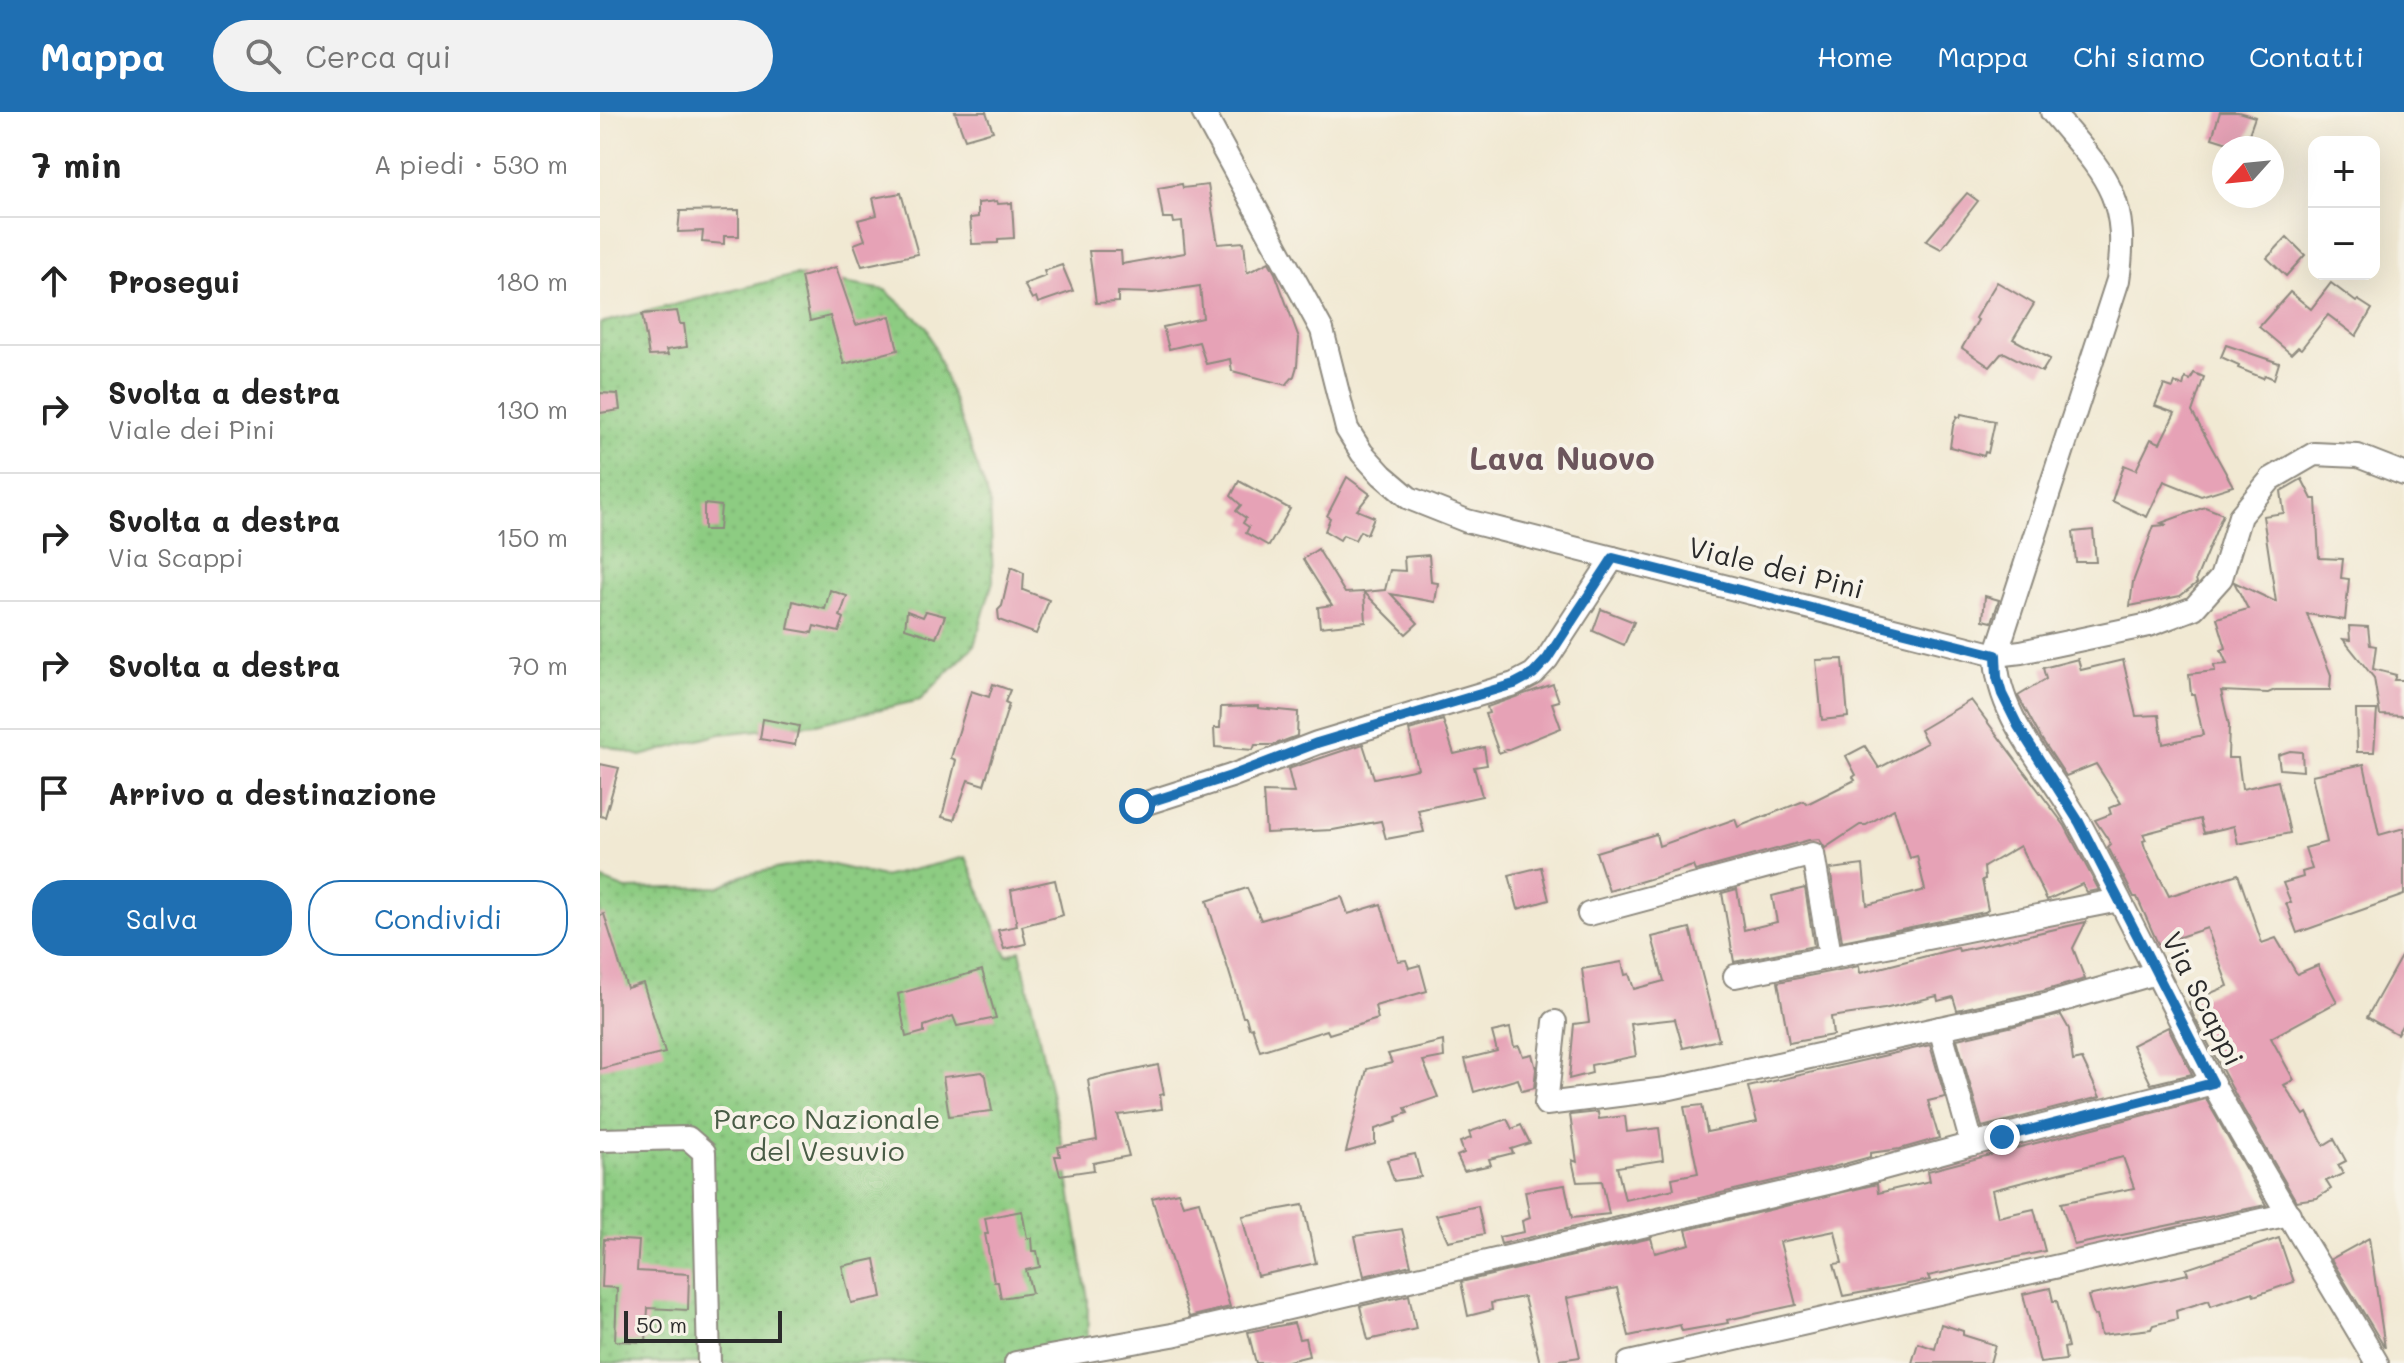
<!DOCTYPE html>
<html lang="it">
<head>
<meta charset="utf-8">
<style>
  :root { --surface:#fff; --page:#f2f2f2; --text:#222; --muted:#767676; --line:#e0e0e0; --accent:#1f6fb2 }
  body { margin:0; font-family:Mali,sans-serif; background:var(--page); color:var(--text) }
  .controls { position:absolute; right:24px; top:24px; display:grid; overflow:hidden; border-radius:16px; box-shadow:0 8px 32px #0002 }
  .controls button { width:72px; height:72px; display:grid; place-items:center; padding:0; border:0; border-bottom:2px solid var(--line); background:var(--surface); color:var(--text); font:40px sans-serif }
  .compass { position:absolute; left:1612px; top:24px; width:72px; height:72px; border-radius:50%; background:var(--surface); box-shadow:0 8px 32px #0002; rotate:243deg }
  .scale { position:absolute; left:24px; bottom:20px; width:158px; box-sizing:border-box; padding-left:8px; border:4px solid #2b2b2b; border-top:0; font-size:22px; line-height:28px; white-space:nowrap; color:#2b2b2b; -webkit-text-stroke:6px #f7f3e8; paint-order:stroke }
  .stop { position:absolute; width:24px; height:24px; margin:-18px; border:6px solid #1f6fb2; border-radius:50%; background:#fff }
  .stop.end { background:#1f6fb2; border-color:#fff; box-shadow:0 2px 8px #0008 }
  .list { margin:0; padding:0; list-style:none }
  h2 { display:flex; justify-content:space-between; align-items:center; height:104px; margin:0; padding:0 32px; font-size:34px }
  h2 small { font-size:26px; font-weight:400; color:var(--muted) }
  .list li { display:grid; grid-template-columns:52px 1fr auto; gap:24px; align-items:center; box-sizing:border-box; height:128px; padding:0 32px; border-top:2px solid var(--line) }
  .list b { display:block; font-size:30px; white-space:nowrap }
  .list p { margin:0; font-size:26px; white-space:nowrap; color:var(--muted) }
  .list em { font-size:26px; font-style:normal; color:var(--muted) }
  .actions { display:flex; gap:16px; padding:24px 32px }
  .actions a { flex:1; padding:18px 0; border:2px solid var(--accent); border-radius:32px; text-align:center; font-size:28px; color:var(--accent) }
  .actions .main { background:var(--accent); color:#fff }
  .icon { flex:none; width:44px; height:44px; fill:none; stroke:currentColor; stroke-width:2; stroke-linecap:round; stroke-linejoin:round }
  .map { position:relative; flex:none; width:1804px; height:1251px; overflow:hidden }
  header { display:flex; align-items:center; gap:48px; box-sizing:border-box; height:112px; padding:0 40px; background:var(--accent); color:#fff }
  header strong { font-size:38px }
  nav { display:flex; gap:44px; margin-inline-start:auto; font-size:28px }
  .search { width:560px; height:72px; background:var(--page); display:flex; align-items:center; gap:20px; box-sizing:border-box; padding:0 28px; border-radius:44px; color:var(--muted); font-size:30px }
  main { display:flex }
  aside { flex:1; background:var(--surface) }
  .map>svg:first-child { display:block }
  .park { fill:url(#park-dots); stroke:#5c7c56; stroke-width:2 }
  .building { fill:#e6a2b6 }
  .lines { fill:none; stroke-linecap:round; stroke-linejoin:round }
  .minor-casing { stroke:#8e8a7f; stroke-width:26 }
  .minor { stroke:#fff; stroke-width:22 }
  .route { stroke:#1f6fb2; stroke-width:10 }
  .labels { text-anchor:middle; stroke-width:8; stroke-linejoin:round; paint-order:stroke }
  .street-label { font-size:28px; fill:#2b2b2b; stroke:#f7f3e8 }
  .park-label { font-size:28px; fill:#485b45; stroke:#f7f3e8 }
  .quarter-label { font-size:32px; font-weight:bold; fill:#6c555c; stroke:#f7f3e8 }
</style>
</head>
<body>
<header>
<strong>Mappa</strong>
<div class="search"><svg class="icon" aria-label="search" viewBox="0 0 24 24"><circle cx="10" cy="10" r="6"/><path d="M15 15l6 6"/></svg>Cerca qui</div>
<nav><a>Home</a><a>Mappa</a><a>Chi siamo</a><a>Contatti</a></nav>
</header>
<main>
<aside>
<h2>7 min<small>A piedi · 530 m</small></h2>
<ul class="list">
<li><svg class="icon" aria-label="ahead" viewBox="0 0 24 24"><path d="M12 20V5M6 11l6-6 6 6"/></svg><div><b>Prosegui</b></div><em>180 m</em></li>
<li><svg class="icon" aria-label="right" viewBox="0 0 24 24"><path d="M7 20v-9h11M14 6l5 5-5 5"/></svg><div><b>Svolta a destra</b><p>Viale dei Pini</p></div><em>130 m</em></li>
<li><svg class="icon" aria-label="right" viewBox="0 0 24 24"><path d="M7 20v-9h11M14 6l5 5-5 5"/></svg><div><b>Svolta a destra</b><p>Via Scappi</p></div><em>150 m</em></li>
<li><svg class="icon" aria-label="right" viewBox="0 0 24 24"><path d="M7 20v-9h11M14 6l5 5-5 5"/></svg><div><b>Svolta a destra</b></div><em>70 m</em></li>
<li><svg class="icon" aria-label="arrive" viewBox="0 0 24 24"><path d="M6 21V4h12l-3 4 3 4H6"/></svg><div><b>Arrivo a destinazione</b></div></li>
</ul>
<div class="actions"><a class="main">Salva</a><a>Condividi</a></div>
</aside>
<div class="map">
<svg width="1804" height="1251" viewBox="0 0 1804 1251">
  <defs>
    <pattern id="park-dots" width="8" height="8" patternUnits="userSpaceOnUse" patternTransform="scale(2)"><rect width="8" height="8" fill="#8dcc82"/><path d="M2 2h.1M6 6h.1" fill="none" stroke="#7aaf70" stroke-width="1.8" stroke-linecap="round"/></pattern>
  </defs>
  <rect width="100%" height="100%" fill="#f7f3e8"/>
  <filter id="ink" filterUnits="userSpaceOnUse"><feTurbulence type="fractalNoise" baseFrequency=".0125" numOctaves="2"/><feDisplacementMap in="SourceGraphic" scale="16" xChannelSelector="R" yChannelSelector="G"/><feConvolveMatrix kernelMatrix="1 2 1 2 8 2 1 2 1" color-interpolation-filters="sRGB"/></filter>
  <filter id="wash" filterUnits="userSpaceOnUse"><feTurbulence type="fractalNoise" baseFrequency=".006" numOctaves="4" result="noise"/><feDisplacementMap in="SourceGraphic" scale="32" xChannelSelector="R" yChannelSelector="G"/><feGaussianBlur stdDeviation="1.8" result="paint"/><feColorMatrix in="noise" values="0 0 0 0 0 0 0 0 0 0 0 0 0 0 0 0 0 1.4 0 .05"/><feComposite in="paint" operator="in"/></filter>
  <g filter="url(#wash)">
    <rect width="100%" height="100%" fill="#f1e9d3"/>
    <!-- park -->
    <g class="park">
      <polygon points="195,163 285,178 327,215 390,390 393,469 374,534 320,588 216,612 120,622 41,644 0,632 0,211"/>
      <polygon points="366,745 407,844 420,838 464,1041 488,1187 487,1251 0,1251 0,767 26,777 118,775 144,763 217,749 283,765"/>
    </g>
    <g id="blocks">
      <!-- building -->
      <g class="building">
        <polygon points="355,0 386,0 393,19 365,27"/>
        <polygon points="1620,0 1638,0 1655,5 1644,36 1612,26"/>
        <polygon points="582,72 583,76 608,73 618,132 644,130 647,161 669,150 675,161 699,226 697,254 694,264 686,273 632,259 630,247 606,252 599,230 569,237 563,215 603,206 600,174 553,181 518,180 518,190 496,191 489,139 521,139 522,152 585,141 582,110 574,111 573,106 563,106 558,76"/>
        <polygon points="301,81 318,142 262,154 254,132 265,128 258,108 277,103 273,86"/>
        <polygon points="1367,81 1378,89 1341,137 1326,129"/>
        <polygon points="397,89 398,92 412,91 414,126 398,127 398,131 372,132 370,106 378,105 378,91"/>
        <polygon points="139,98 139,124 124,124 124,132 102,130 103,119 78,120 80,99"/>
        <polygon points="1687,125 1705,143 1686,164 1667,146"/>
        <polygon points="462,153 473,179 438,191 436,185 432,187 424,172 446,164 444,159"/>
        <polygon points="236,155 256,213 290,204 298,238 244,252 230,204 210,209 201,165"/>
        <polygon points="1397,170 1434,192 1413,227 1450,247 1442,260 1405,241 1401,242 1390,255 1362,236 1378,208 1375,206"/>
        <polygon points="1731,171 1756,190 1758,188 1772,197 1756,224 1728,203 1701,237 1698,235 1691,242 1659,215 1690,180 1711,197"/>
        <polygon points="77,199 80,212 84,212 87,235 66,238 68,243 49,244 42,202"/>
        <polygon points="1626,233 1679,251 1674,267 1665,263 1663,266 1638,256 1639,253 1621,245"/>
        <polygon points="1594,261 1604,265 1592,300 1633,374 1601,384 1564,369 1547,405 1512,389 1524,353 1536,358 1551,327 1560,331 1575,301 1555,294 1564,273 1573,276 1575,271 1583,274 1585,266 1590,268"/>
        <polygon points="0,281 18,282 20,298 0,301"/>
        <polygon points="1361,302 1395,309 1388,341 1385,340 1384,344 1350,335 1353,314 1357,304 1360,306"/>
        <polygon points="747,365 770,382 757,398 774,405 767,422 760,419 755,428 743,423 740,428 725,419 730,406 727,404"/>
        <polygon points="1702,367 1712,387 1716,387 1719,446 1743,447 1741,466 1749,467 1745,508 1707,502 1731,563 1730,578 1675,578 1668,581 1621,579 1629,613 1628,646 1638,646 1642,677 1678,669 1690,721 1638,732 1634,714 1604,721 1600,707 1543,722 1546,728 1543,729 1545,736 1569,784 1638,762 1662,831 1676,826 1697,862 1718,853 1737,890 1671,926 1694,968 1684,973 1704,1003 1707,1001 1724,1033 1734,1027 1746,1049 1738,1053 1743,1062 1726,1069 1731,1077 1717,1086 1696,1089 1643,997 1593,903 1589,890 1628,874 1607,816 1558,832 1537,785 1534,785 1508,735 1511,732 1495,708 1511,702 1509,696 1521,691 1496,652 1466,664 1441,626 1418,584 1446,567 1443,556 1478,547 1481,558 1523,548 1536,604 1559,603 1563,632 1603,623 1594,582 1591,582 1589,562 1615,559 1614,553 1627,552 1621,538 1626,536 1617,506 1648,497 1634,470 1676,490 1663,404 1684,401 1681,379"/>
        <polygon points="639,369 690,397 669,434 646,421 649,415 643,411 646,406 636,399 641,393 631,384"/>
        <polygon points="104,392 121,394 119,418 104,418"/>
        <polygon points="1605,395 1623,402 1596,467 1597,471 1580,484 1530,494 1533,470 1554,414 1567,413 1561,411"/>
        <polygon points="1493,418 1496,450 1476,450 1473,420"/>
        <polygon points="718,437 745,481 764,480 766,510 720,515 718,495 732,493 703,447"/>
        <polygon points="829,443 831,470 838,471 835,490 791,482 818,511 806,522 764,480 785,478 790,458 805,459 804,445"/>
        <polygon points="411,455 424,461 423,478 449,488 436,522 399,508 398,498 402,494"/>
        <polygon points="230,478 247,484 240,504 244,506 239,520 214,514 212,521 188,517 193,489 225,497"/>
        <polygon points="1385,484 1399,488 1392,510 1383,508"/>
        <polygon points="1001,497 1034,510 1024,533 993,519"/>
        <polygon points="307,499 323,505 326,499 345,504 336,526 305,516"/>
        <polygon points="1749,514 1768,515 1770,533 1776,534 1773,557 1796,563 1794,568 1804,568 1804,604 1780,603 1774,566 1743,527 1750,528"/>
        <polygon points="1243,547 1248,605 1222,608 1216,548"/>
        <polygon points="393,572 410,578 405,590 409,592 384,673 368,668 354,708 342,705 356,648 351,646 371,579 389,585"/>
        <polygon points="953,572 959,589 952,591 961,616 899,641 885,602 889,601 887,595"/>
        <polygon points="1371,588 1465,714 1499,778 1487,780 1482,772 1447,788 1420,734 1384,755 1385,767 1382,768 1388,798 1385,800 1242,829 1230,757 1263,753 1267,793 1325,778 1317,744 1310,746 1294,697 1266,713 1260,713 1225,736 1219,727 1209,728 1095,759 1093,754 1009,779 996,740 1056,722 1059,734 1135,707 1138,715 1204,689 1207,692 1255,668 1253,665 1256,663 1246,644 1265,634 1279,656 1327,631 1320,618"/>
        <polygon points="658,594 658,596 698,600 697,624 673,633 655,633 653,638 615,635 614,616 620,616 621,595"/>
        <polygon points="1756,598 1777,598 1774,640 1757,640"/>
        <polygon points="163,607 199,614 195,633 160,627"/>
        <polygon points="843,608 854,642 884,635 887,653 874,655 882,684 818,698 824,720 786,727 781,709 733,718 666,721 663,680 694,681 688,657 763,632 774,666 818,657 809,618"/>
        <polygon points="1690,639 1702,640 1703,659 1680,657 1678,643"/>
        <polygon points="0,652 19,656 5,705 0,704"/>
        <polygon points="1764,652 1779,723 1804,716 1804,783 1697,821 1686,791 1691,791 1683,771 1703,765 1702,760 1712,757 1705,736 1727,730 1712,663"/>
        <polygon points="941,755 949,788 918,797 909,763"/>
        <polygon points="455,768 463,803 422,814 426,832 404,837 398,818 417,814 411,778"/>
        <polygon points="647,776 661,808 742,785 748,802 781,792 798,849 806,848 809,856 820,853 827,879 775,894 778,907 729,922 727,918 660,939 652,915 649,916 646,905 643,905 607,789"/>
        <polygon points="1205,776 1214,834 1134,850 1122,781 1137,777 1144,818 1177,810 1172,784"/>
        <polygon points="4,802 27,876 43,871 65,941 0,957 0,803"/>
        <polygon points="1486,810 1473,836 1485,867 1443,879 1357,898 1353,885 1338,889 1337,884 1284,897 1231,905 1233,923 1189,931 1178,870 1259,854 1260,861 1358,836 1359,839"/>
        <polygon points="1090,816 1119,928 1083,936 1075,907 1031,912 1036,944 991,953 992,961 969,967 974,912 989,910 982,857 1022,850 1025,863 1029,862 1034,877 1064,869 1052,825"/>
        <polygon points="1804,839 1804,910 1797,922 1767,905"/>
        <polygon points="382,858 396,906 357,914 353,904 324,914 324,920 306,925 298,882"/>
        <polygon points="1461,903 1469,917 1473,949 1482,947 1500,985 1382,1015 1357,927"/>
        <polygon points="1568,915 1592,962 1551,972 1532,933"/>
        <polygon points="910,916 914,935 919,934 923,944 932,942 936,957 934,976 922,979 918,967 874,980 865,947 897,939 892,920"/>
        <polygon points="843,929 844,945 823,949 838,985 805,996 808,1001 796,1005 797,1010 775,1017 775,1032 746,1040 767,957 792,951 788,942"/>
        <polygon points="1330,933 1345,985 1328,989 1339,1026 1300,1037 1270,1041 1270,1045 1233,1055 901,1132 899,1125 924,1120 922,1109 930,1106 925,1079 965,1073 972,1106 1009,1102 1002,1069 977,1070 972,1048 977,1050 970,1003 998,1000 999,1007 1025,1004 1027,1020 1059,1016 1063,1048 1017,1055 1025,1088 1074,1077 1072,1066 1098,1061 1084,995 1102,993 1107,1020 1157,1010 1148,975"/>
        <polygon points="558,953 564,982 560,983 562,997 518,1003 529,1044 493,1051 494,1058 460,1063 455,1044 460,1044 458,1035 497,1028 488,968"/>
        <polygon points="382,960 386,964 392,999 349,1004 343,965"/>
        <polygon points="1606,987 1666,1093 1474,1133 1461,1091 1534,1076 1523,1045 1392,1078 1398,1105 1434,1097 1445,1139 1328,1164 1330,1168 1243,1184 1234,1152 1242,1151 1235,1119 1180,1130 1196,1193 1127,1208 1128,1211 1082,1219 1080,1213 1029,1224 1017,1176 967,1186 980,1245 940,1251 924,1185 891,1191 892,1198 868,1204 861,1170 1051,1126 1055,1141 1090,1132 1086,1118 1277,1072 1278,1081 1330,1069 1328,1059"/>
        <polygon points="907,1007 912,1017 921,1013 930,1031 911,1037 913,1041 889,1047 891,1053 864,1059 857,1044 864,1041 860,1030 871,1026 869,1020"/>
        <polygon points="815,1042 821,1065 794,1069 787,1048"/>
        <polygon points="578,1080 583,1093 599,1089 630,1195 589,1205 552,1086"/>
        <polygon points="703,1093 716,1151 657,1164 642,1104"/>
        <polygon points="878,1094 884,1122 848,1129 836,1103"/>
        <polygon points="422,1099 427,1126 431,1126 432,1139 437,1139 440,1155 426,1158 432,1181 401,1186 398,1170 394,1170 385,1122 388,1122 385,1106"/>
        <polygon points="802,1117 811,1153 764,1164 755,1124"/>
        <polygon points="1679,1126 1694,1170 1654,1184 1653,1180 1611,1194 1609,1188 1576,1199 1577,1207 1553,1213 1551,1217 1501,1223 1497,1203 1494,1204 1488,1184 1588,1162 1586,1157"/>
        <polygon points="1769,1126 1785,1236 1731,1147"/>
        <polygon points="4,1127 39,1129 37,1159 89,1162 88,1198 48,1196 46,1230 15,1229 17,1176 2,1175"/>
        <polygon points="275,1147 282,1185 251,1191 242,1154"/>
        <polygon points="1450,1176 1453,1189 1457,1189 1468,1235 1464,1236 1466,1248 1440,1251 1423,1182"/>
        <polygon points="809,1183 816,1217 768,1228 760,1194"/>
        <polygon points="694,1211 699,1227 705,1226 709,1244 680,1251 656,1251 648,1220"/>
        <polygon points="1341,1212 1363,1219 1363,1223 1395,1233 1390,1251 1312,1251 1318,1231 1335,1237"/>
      </g>
    </g>
  </g>
  <g filter="url(#ink)">
    <use href="#blocks" fill-opacity="0" stroke="#8e8a7f" stroke-width="2"/>
    <g class="lines">
      <!-- minor casing -->
      <g class="minor-casing">
        <g id="minor">
          <polyline points="603,0 722,218 747,317 762,341 782,363 809,386 867,409 1396,543 1421,540 1549,513 1594,496 1621,466 1640,404 1671,367 1714,342 1758,344 1804,362"/>
          <path d="M 1452,0 C 1503,61 1531,83 1518,168 L 1396,543 C 1397,608 1452,659 1481,714 C 1526,798 1567,884 1611,968 C 1663,1064 1722,1157 1777,1251"/>
          <polyline points="537,694 631,664 717,631 914,572 933,562 947,547 1013,446"/>
          <polyline points="989,802 1213,742 1230,843"/>
          <polyline points="1135,864 1519,788"/>
          <polyline points="1340,916 1446,893 1556,861"/>
          <polyline points="0,1028 88,1026 104,1040 109,1251"/>
          <polyline points="1372,1032 1613,971"/>
          <polyline points="416,1251 572,1223 1236,1069 1372,1032 1340,916 1066,977 946,992 955,910"/>
          <polyline points="1029,1251 1689,1102"/>
        </g>
      </g>
      <!-- minor -->
      <use href="#minor" class="minor"/>
    </g>
  </g>
  <g class="lines" filter="url(#ink)">
    <!-- route -->
    <polyline class="route" points="537,694 631,664 717,631 914,572 933,562 947,547 1013,446 1396,543 1397,565 1402,582 1418,614 1479,710 1613,971 1402,1025"/>
  </g>
  <g class="labels">
    <!-- street labels -->
    <g class="street-label">
      <text transform="translate(1176 456) rotate(14)" y="10">Viale dei Pini</text>
      <text transform="translate(1603 887) rotate(63)" y="10">Via Scappi</text>
    </g>
    <!-- park labels -->
    <g class="park-label">
      <text x="227" y="1017">Parco Nazionale<tspan x="227" dy="32">del Vesuvio</tspan></text>
    </g>
    <!-- quarter labels -->
    <g class="quarter-label">
      <text x="962" y="358">Lava Nuovo</text>
    </g>
  </g>
</svg>
<div class="controls">
<button>+</button>
<button>−</button>
</div>
<svg class="compass" viewBox="-18 -18 36 36"><path d="M0-13l5 13h-10z" fill="#e53935"/><path d="M0 13l5-13h-10z" fill="#767676"/></svg>
<div class="scale">50 m</div>
<div class="stop" style="left:537px;top:694px"></div>
<div class="stop end" style="left:1402px;top:1025px"></div>
</div>
</main>
</body>
</html>
